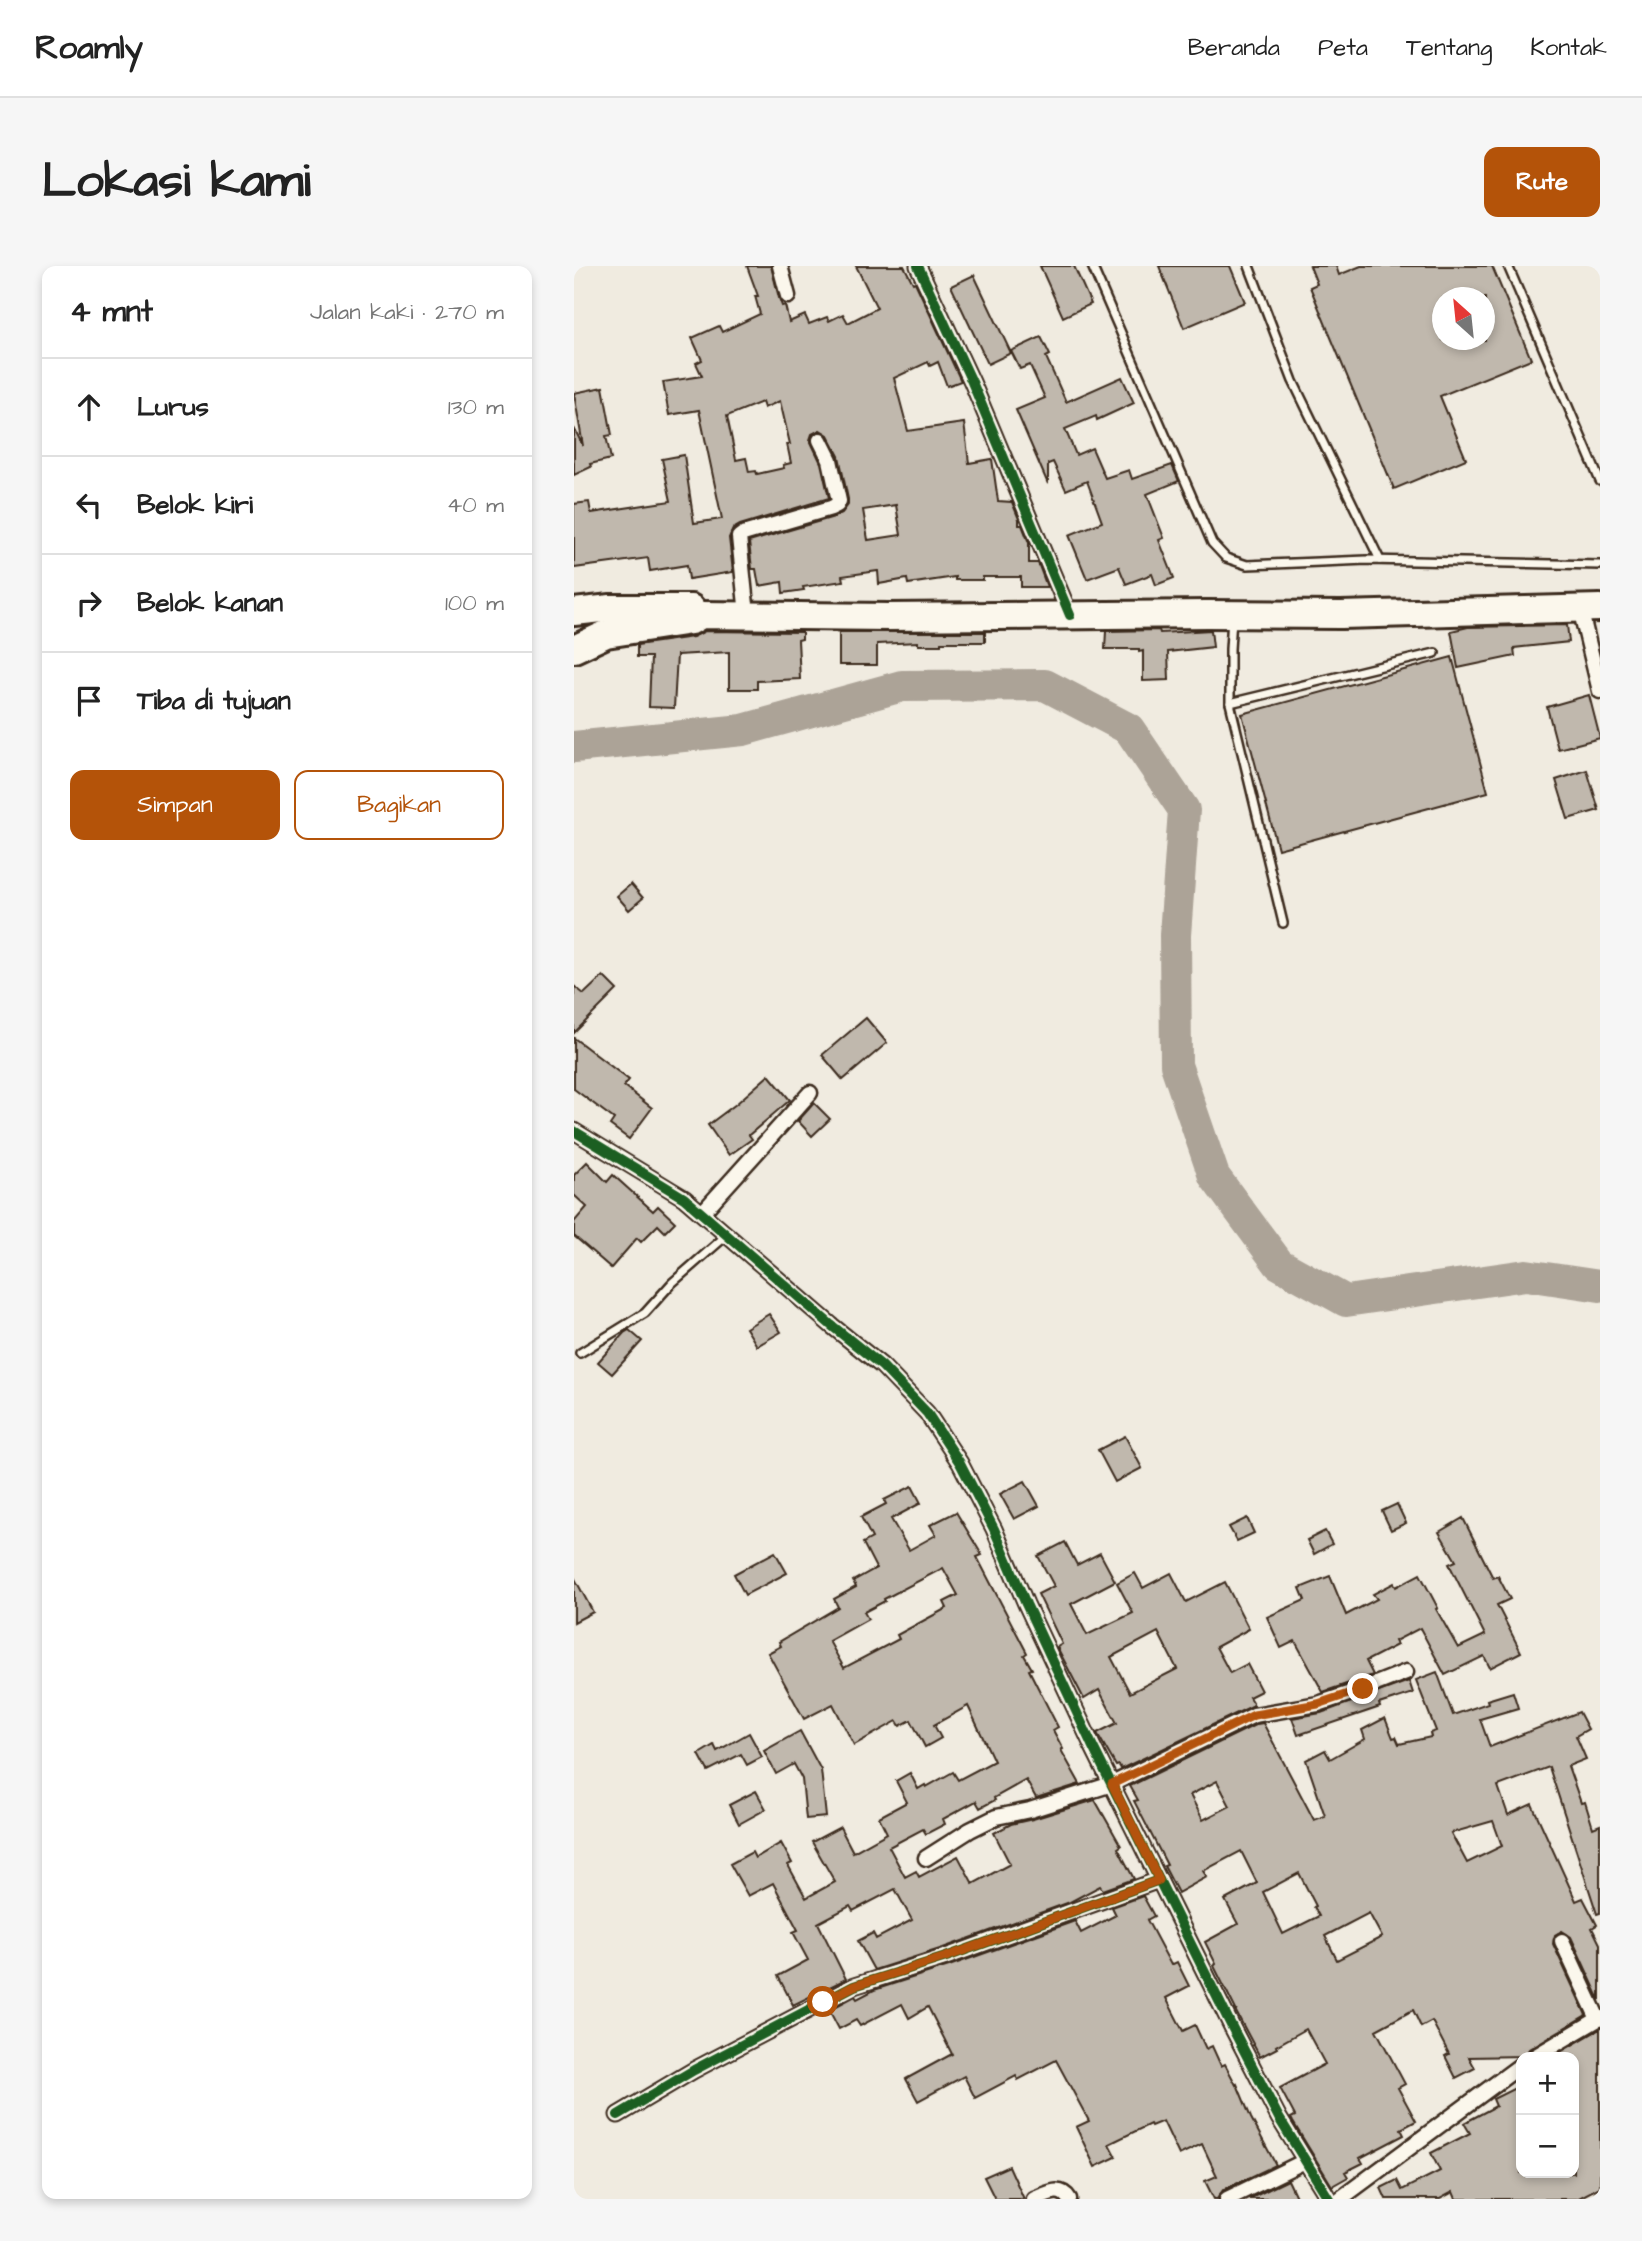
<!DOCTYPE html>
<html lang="id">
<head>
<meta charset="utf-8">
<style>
  :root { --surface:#fff; --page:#f6f6f6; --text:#222; --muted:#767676; --line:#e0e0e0; --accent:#b45309 }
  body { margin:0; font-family:"Architects Daughter",sans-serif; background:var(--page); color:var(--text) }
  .controls { position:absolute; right:21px; bottom:21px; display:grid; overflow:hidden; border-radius:14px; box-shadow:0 4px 10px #0003 }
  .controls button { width:63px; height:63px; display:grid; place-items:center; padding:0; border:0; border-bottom:2px solid var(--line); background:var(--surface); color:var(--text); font:35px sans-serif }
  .compass { position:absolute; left:858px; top:21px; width:63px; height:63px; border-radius:50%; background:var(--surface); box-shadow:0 4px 10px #0003; rotate:333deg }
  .stop { position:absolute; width:21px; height:21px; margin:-16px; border:5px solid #b45309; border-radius:50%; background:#fff }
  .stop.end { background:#b45309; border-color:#fff; box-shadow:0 2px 7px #0008 }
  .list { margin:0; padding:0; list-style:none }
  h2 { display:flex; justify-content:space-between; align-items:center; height:91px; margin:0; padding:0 28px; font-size:30px }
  h2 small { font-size:23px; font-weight:400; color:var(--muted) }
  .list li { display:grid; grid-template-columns:46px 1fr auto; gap:21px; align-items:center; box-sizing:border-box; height:98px; padding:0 28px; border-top:2px solid var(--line) }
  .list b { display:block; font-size:26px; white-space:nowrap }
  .list em { font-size:23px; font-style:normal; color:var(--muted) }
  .actions { display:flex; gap:14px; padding:21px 28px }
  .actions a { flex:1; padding:16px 0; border:2px solid var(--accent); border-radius:14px; text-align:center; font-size:24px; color:var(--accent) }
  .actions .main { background:var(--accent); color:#fff }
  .icon { flex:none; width:38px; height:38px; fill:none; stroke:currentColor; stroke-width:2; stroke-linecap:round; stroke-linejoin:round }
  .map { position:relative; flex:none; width:1026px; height:1933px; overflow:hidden; border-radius:14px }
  header { display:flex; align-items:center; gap:42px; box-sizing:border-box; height:98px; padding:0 35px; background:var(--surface); border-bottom:2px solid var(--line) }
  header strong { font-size:33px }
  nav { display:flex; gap:38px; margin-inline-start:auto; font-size:24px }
  .intro { display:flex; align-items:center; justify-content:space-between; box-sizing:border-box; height:168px; padding:0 42px }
  h1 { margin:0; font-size:49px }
  .button { padding:18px 32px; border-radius:14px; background:var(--accent); color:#fff; font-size:24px; font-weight:700 }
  main { display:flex; gap:42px; padding:0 42px }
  aside { flex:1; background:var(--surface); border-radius:14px; box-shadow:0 4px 10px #0003 }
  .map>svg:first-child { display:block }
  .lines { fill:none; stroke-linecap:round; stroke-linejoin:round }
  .river { stroke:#aca397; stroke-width:32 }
  .building { fill:#c0b8ad; stroke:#3b2a1e; stroke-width:2; fill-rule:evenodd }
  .lane-casing { stroke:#3b2a1e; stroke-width:12 }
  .street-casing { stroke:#3b2a1e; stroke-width:19 }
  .highway-casing { stroke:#3b2a1e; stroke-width:32 }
  .lane { stroke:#fbf7ec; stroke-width:7 }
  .street { stroke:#fbf7ec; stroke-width:14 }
  .highway { stroke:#fbf7ec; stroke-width:26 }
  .cycleway-casing { stroke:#fbf7ec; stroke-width:15 }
  .cycleway { stroke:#1b5e20; stroke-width:10 }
  .route { stroke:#b45309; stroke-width:9 }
</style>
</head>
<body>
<header>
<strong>Roamly</strong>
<nav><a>Beranda</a><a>Peta</a><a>Tentang</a><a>Kontak</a></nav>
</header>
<div class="intro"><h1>Lokasi kami</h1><a class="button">Rute</a></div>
<main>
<aside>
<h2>4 mnt<small>Jalan kaki · 270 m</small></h2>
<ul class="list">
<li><svg class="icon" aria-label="ahead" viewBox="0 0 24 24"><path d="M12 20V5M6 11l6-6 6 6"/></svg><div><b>Lurus</b></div><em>130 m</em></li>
<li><svg class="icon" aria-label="left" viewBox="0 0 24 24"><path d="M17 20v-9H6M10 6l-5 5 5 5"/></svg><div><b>Belok kiri</b></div><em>40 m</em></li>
<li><svg class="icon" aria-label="right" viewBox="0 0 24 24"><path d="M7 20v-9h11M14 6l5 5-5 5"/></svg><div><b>Belok kanan</b></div><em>100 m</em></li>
<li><svg class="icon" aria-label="arrive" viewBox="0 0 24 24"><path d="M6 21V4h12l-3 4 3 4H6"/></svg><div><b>Tiba di tujuan</b></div></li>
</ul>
<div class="actions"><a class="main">Simpan</a><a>Bagikan</a></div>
</aside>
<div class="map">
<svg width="1026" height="1933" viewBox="0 0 1026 1933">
  <rect width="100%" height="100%" fill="#f0ebe0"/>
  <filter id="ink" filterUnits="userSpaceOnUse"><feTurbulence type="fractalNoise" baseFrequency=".0143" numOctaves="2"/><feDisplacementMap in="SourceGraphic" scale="14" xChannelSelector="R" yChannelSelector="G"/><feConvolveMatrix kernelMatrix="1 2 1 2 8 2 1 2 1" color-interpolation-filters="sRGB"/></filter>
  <g filter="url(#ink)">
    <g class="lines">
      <!-- river -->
      <polyline class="river" points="0,481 169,464 328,420 471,419 555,463 610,544 601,669 602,799 640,910 705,998 772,1035 952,1009 1026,1020"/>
    </g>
    <!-- building -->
    <g class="building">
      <path d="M 173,0 L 197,0 L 205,32 L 208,40 L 211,39 L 215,56 L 231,49 L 235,58 L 253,51 L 255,55 L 269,48 L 274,57 L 303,42 L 282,0 L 330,0 L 339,17 L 341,16 L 387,115 L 373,120 L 364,96 L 356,100 L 354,96 L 320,112 L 334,165 L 390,157 L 395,197 L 418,193 L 424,235 L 438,236 L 445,253 L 445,259 L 448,259 L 455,277 L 455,297 L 464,297 L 473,321 L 447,321 L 447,311 L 409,311 L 409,314 L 381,314 L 381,311 L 334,318 L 333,313 L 305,318 L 304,305 L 268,310 L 269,315 L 229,321 L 230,324 L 209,327 L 208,316 L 185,320 L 182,303 L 178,303 L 175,276 L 260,251 L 268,247 L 274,239 L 274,233 L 265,190 L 254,169 L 246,164 L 238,168 L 236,174 L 247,197 L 255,232 L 166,259 L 159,263 L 155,272 L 159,306 L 115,313 L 113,299 L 76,305 L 74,292 L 0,302 L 0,238 L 15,236 L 17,247 L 97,235 L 88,193 L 110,189 L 120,257 L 148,253 L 125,144 L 95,149 L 89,116 L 128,110 L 122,97 L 128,94 L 118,72 L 145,60 L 148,66 L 186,48 L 181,30 L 184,30 ZM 206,135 L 216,178 L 213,178 L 217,197 L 209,199 L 210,202 L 183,208 L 182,205 L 175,206 L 172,192 L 162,194 L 153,150 L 188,136 L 190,142 ZM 322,239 L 327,269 L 294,274 L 289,244 Z"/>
      <polygon points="466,0 500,0 517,38 489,51"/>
      <polygon points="585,0 656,0 671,36 610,62"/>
      <path d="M 736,0 L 762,0 L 765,9 L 787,0 L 918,0 L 957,93 L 866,130 L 892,193 L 820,223 L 736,21 L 743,18 ZM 869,32 L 911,32 L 911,74 L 869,74 Z"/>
      <polygon points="400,9 437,87 414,98 377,20"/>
      <polygon points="467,71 476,89 472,91 492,136 548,111 560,137 523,154 522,150 491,163 502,189 518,182 531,212 555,204 558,213 598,199 605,215 573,228 590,272 585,274 600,312 582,319 578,308 552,318 545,301 513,313 495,269 528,256 513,215 492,224 479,196 474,198 474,218 442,144 471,132 456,99 446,103 437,85"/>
      <polygon points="29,121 38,169 32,170 37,193 16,198 17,201 0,209 0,162 9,180 0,127"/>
      <polygon points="993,359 995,376 940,382 941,390 884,402 877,365 894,361"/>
      <polygon points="585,364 586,367 637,364 639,381 594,386 595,414 569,415 569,385 565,386 565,383 531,383 532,365"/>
      <polygon points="131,365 228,366 228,373 224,374 226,413 183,415 183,423 155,423 155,386 103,389 100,442 75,441 77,391 63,391 63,379 119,371"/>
      <polygon points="265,366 411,366 411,376 367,376 367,379 344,379 344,376 303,378 303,399 265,399"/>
      <polygon points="878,391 914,526 704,583 668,448"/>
      <polygon points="1015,429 1026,472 984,483 973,441"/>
      <polygon points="1013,504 1025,544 994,553 982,514"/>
      <polygon points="57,618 69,632 55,644 43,630"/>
      <polygon points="29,710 43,724 0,767 0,720 10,728"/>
      <polygon points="292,752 313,777 269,814 248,789"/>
      <polygon points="0,772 55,814 50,820 78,842 55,873 36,859 40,853 0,823"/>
      <polygon points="195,809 216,834 175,869 178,873 155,889 134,859 162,838"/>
      <polygon points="240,837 256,853 238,870 224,855"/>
      <polygon points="13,896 33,916 39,909 79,945 84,940 101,956 91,966 84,959 67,976 63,972 37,1002 0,970 0,956 13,941 0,929 0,909"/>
      <polygon points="195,1048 207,1066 183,1080 172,1062"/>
      <polygon points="55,1064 68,1075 38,1108 24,1096 50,1067"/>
      <polygon points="551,1170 568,1202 541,1216 524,1184"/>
      <polygon points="451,1215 465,1240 440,1253 426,1228"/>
      <path d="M 338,1220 L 347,1237 L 317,1253 L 335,1284 L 362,1269 L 356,1259 L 382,1246 L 408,1289 L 403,1291 L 453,1387 L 450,1389 L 458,1403 L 455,1404 L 484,1461 L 479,1464 L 489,1483 L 487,1484 L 506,1518 L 462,1532 L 452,1514 L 420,1532 L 421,1534 L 406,1542 L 402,1535 L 369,1553 L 371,1558 L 352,1568 L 349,1563 L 315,1581 L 331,1611 L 342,1605 L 345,1611 L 384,1590 L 399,1618 L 436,1598 L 420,1567 L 437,1558 L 459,1553 L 521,1534 L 547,1580 L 544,1582 L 560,1613 L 529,1624 L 526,1620 L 496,1636 L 369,1682 L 300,1704 L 284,1675 L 299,1667 L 302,1673 L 338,1654 L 321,1623 L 279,1645 L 276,1640 L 244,1657 L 272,1713 L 219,1739 L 204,1710 L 234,1694 L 219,1666 L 224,1664 L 199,1617 L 174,1630 L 156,1598 L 178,1586 L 181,1592 L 207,1577 L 218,1597 L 214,1599 L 232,1632 L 261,1616 L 238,1576 L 266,1561 L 279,1586 L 313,1567 L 305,1551 L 333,1536 L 322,1515 L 336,1507 L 344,1523 L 351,1519 L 352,1521 L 379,1506 L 384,1514 L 420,1495 L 394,1440 L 360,1459 L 367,1472 L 351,1481 L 337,1454 L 326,1460 L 323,1455 L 280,1479 L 259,1438 L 230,1453 L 194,1387 L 207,1380 L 205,1376 L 264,1341 L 260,1333 L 282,1321 L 279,1315 L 302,1302 L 289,1277 L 298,1272 L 287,1251 L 312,1238 L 310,1234 ZM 369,1302 L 384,1329 L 370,1336 L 373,1342 L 323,1369 L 325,1373 L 270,1402 L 255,1375 L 294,1353 L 290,1346 L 311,1335 L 310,1333 Z"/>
      <polygon points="823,1238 832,1257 817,1264 808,1245"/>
      <polygon points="673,1252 680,1267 663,1275 655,1261"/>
      <polygon points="889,1252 919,1312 924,1310 936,1333 923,1339 947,1386 916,1402 910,1390 871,1409 846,1362 821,1375 823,1379 792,1395 799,1409 749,1426 721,1375 707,1382 693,1351 731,1334 726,1322 756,1310 772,1349 803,1333 799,1328 820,1317 822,1321 846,1308 864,1342 862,1343 884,1382 911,1369 875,1298 882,1295 865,1266"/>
      <polygon points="751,1265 758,1278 740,1288 733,1274"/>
      <path d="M 491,1276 L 503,1299 L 526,1287 L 541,1315 L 497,1338 L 513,1369 L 559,1347 L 543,1317 L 561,1307 L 569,1322 L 597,1307 L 612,1336 L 651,1316 L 675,1363 L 642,1381 L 656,1407 L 673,1398 L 687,1425 L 675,1431 L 680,1439 L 547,1503 L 545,1499 L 542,1500 L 523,1467 L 543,1457 L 525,1424 L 510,1433 L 483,1381 L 488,1378 L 464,1328 L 480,1320 L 464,1290 ZM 584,1366 L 603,1403 L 556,1427 L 537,1391 Z"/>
      <polygon points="201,1286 213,1307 171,1329 160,1308"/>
      <polygon points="0,1311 19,1346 0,1356"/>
      <path d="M 863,1406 L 879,1449 L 914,1437 L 913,1434 L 939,1426 L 944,1442 L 906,1453 L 916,1481 L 1005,1446 L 1014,1463 L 1002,1470 L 1012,1493 L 994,1500 L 1007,1537 L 1011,1536 L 1019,1562 L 1026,1559 L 1026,1647 L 1023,1648 L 975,1501 L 924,1520 L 934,1549 L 958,1538 L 1002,1635 L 1009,1632 L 1023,1659 L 1018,1662 L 1026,1678 L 1026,1734 L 997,1671 L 988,1665 L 981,1669 L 979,1678 L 1012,1749 L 955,1783 L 951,1790 L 895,1791 L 901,1802 L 882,1812 L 871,1790 L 875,1788 L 858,1755 L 847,1761 L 839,1744 L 802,1764 L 831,1818 L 824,1822 L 842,1855 L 827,1863 L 830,1869 L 786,1892 L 789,1897 L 771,1906 L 774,1911 L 758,1920 L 719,1856 L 717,1852 L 721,1850 L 706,1822 L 751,1798 L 732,1763 L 702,1780 L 703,1782 L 686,1791 L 661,1744 L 662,1744 L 640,1700 L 642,1698 L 631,1676 L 664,1658 L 651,1634 L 683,1617 L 667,1585 L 629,1605 L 633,1611 L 604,1627 L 590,1600 L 593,1599 L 560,1535 L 564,1534 L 556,1520 L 683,1458 L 689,1457 L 740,1554 L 751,1550 L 732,1494 L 751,1484 L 756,1493 L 791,1473 L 788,1464 L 811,1452 L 819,1472 L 822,1471 L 825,1478 L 857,1471 L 856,1467 L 862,1465 L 842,1414 ZM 643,1515 L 656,1540 L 629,1554 L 616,1529 ZM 919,1555 L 928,1580 L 893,1597 L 877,1567 ZM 725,1607 L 742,1640 L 740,1641 L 745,1650 L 709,1668 L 689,1626 ZM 795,1647 L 808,1671 L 763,1694 L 751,1670 Z"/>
      <polygon points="835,1415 839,1427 805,1438 806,1441 724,1469 718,1452 747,1447"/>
      <polygon points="226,1465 247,1504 252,1551 232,1553 228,1513 220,1498 202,1508 190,1485"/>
      <polygon points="175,1467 188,1491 173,1499 167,1488 134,1505 125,1488 140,1479 143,1485"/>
      <polygon points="182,1525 192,1543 165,1558 155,1539"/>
      <polygon points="569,1630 580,1650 573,1654 597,1699 603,1696 615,1720 592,1732 609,1765 621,1759 632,1783 638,1780 647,1800 651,1798 662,1819 663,1818 677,1852 702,1899 649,1924 643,1933 640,1933 631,1915 643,1910 628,1878 605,1889 589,1855 577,1860 576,1858 535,1878 542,1891 521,1901 502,1861 515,1855 482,1794 444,1814 442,1810 401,1832 390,1810 344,1835 332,1813 378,1788 354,1741 335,1752 328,1738 286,1760 282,1754 265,1763 255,1744 281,1730 283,1733 300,1724 375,1700 501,1655 507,1667 542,1649 538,1641"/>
      <polygon points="1026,1763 1026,1921 1003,1933 882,1933 879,1926 866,1933 812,1933 807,1922 823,1914 828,1924 866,1905 857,1887 896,1867 890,1857 922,1840 919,1833 947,1819 947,1907 1000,1907 1000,1791 978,1791"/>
      <polygon points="435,1900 450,1933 421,1933 410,1911"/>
      <polygon points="714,1914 723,1933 675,1933"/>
    </g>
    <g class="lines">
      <!-- lane casing -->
      <g class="lane-casing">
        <g id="lane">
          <polyline points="518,0 638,277 652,292 673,299 793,294 1026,299"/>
          <polyline points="675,0 719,115 806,294"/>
          <polyline points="934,0 1026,215"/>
          <polyline points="658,352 656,383 656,437 709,657"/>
          <polyline points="656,437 861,387"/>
          <polyline points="6,1087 71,1047 98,1017 153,969"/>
        </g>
      </g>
      <!-- street casing -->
      <g class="street-casing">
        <g id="street">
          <polyline points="206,0 214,30"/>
          <polyline points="344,0 398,116 496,349"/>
          <polyline points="1006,342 1026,425"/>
          <polyline points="173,349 165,271 169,268 257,242 263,239 265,235 256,194 246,174"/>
          <polyline points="0,865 110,932 257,1059 308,1100 353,1147 386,1197 420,1263 452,1338 518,1479 659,1763 705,1852 755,1933"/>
          <polyline points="128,947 236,827"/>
          <polyline points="352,1592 396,1564 422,1551 456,1544 538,1518 680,1449 744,1438 789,1423 832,1406"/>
          <polyline points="988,1675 1024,1753"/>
          <polyline points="960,1791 1026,1752"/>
          <polyline points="44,1849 120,1804 280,1720 372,1691 585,1614"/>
          <path d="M 460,1933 C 474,1928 486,1919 495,1933"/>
          <polyline points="653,1933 731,1895"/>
          <polyline points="766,1933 947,1799"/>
        </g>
      </g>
      <!-- highway casing -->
      <g class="highway-casing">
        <g id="highway">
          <polyline points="0,346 37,342 117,342"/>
          <polyline points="0,383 32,368 117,355 127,349 315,351 633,348 767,349 1026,342"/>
        </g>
      </g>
      <!-- lane -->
      <use href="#lane" class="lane"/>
      <!-- street -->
      <use href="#street" class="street"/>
      <!-- highway -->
      <use href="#highway" class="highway"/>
      <!-- cycleway casing -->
      <g class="cycleway-casing">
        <g id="cycleway">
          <polyline points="344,0 398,116 496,349"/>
          <polyline points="0,865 110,932 257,1059 308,1100 353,1147 386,1197 420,1263 452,1338 518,1479 659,1763 705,1852 755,1933"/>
          <polyline points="44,1849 120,1804 280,1720 372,1691 585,1614"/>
        </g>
      </g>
      <!-- cycleway -->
      <use href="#cycleway" class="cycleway"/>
    </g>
  </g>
  <g class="lines" filter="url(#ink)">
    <!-- route -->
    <polyline class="route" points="249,1736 280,1720 372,1691 585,1614 538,1518 680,1449 744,1438 789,1423"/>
  </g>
</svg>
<div class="controls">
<button>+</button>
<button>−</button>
</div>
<svg class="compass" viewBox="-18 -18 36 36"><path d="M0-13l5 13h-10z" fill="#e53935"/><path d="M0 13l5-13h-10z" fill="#767676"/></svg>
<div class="stop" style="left:249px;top:1736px"></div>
<div class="stop end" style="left:789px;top:1423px"></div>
</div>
</main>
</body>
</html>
